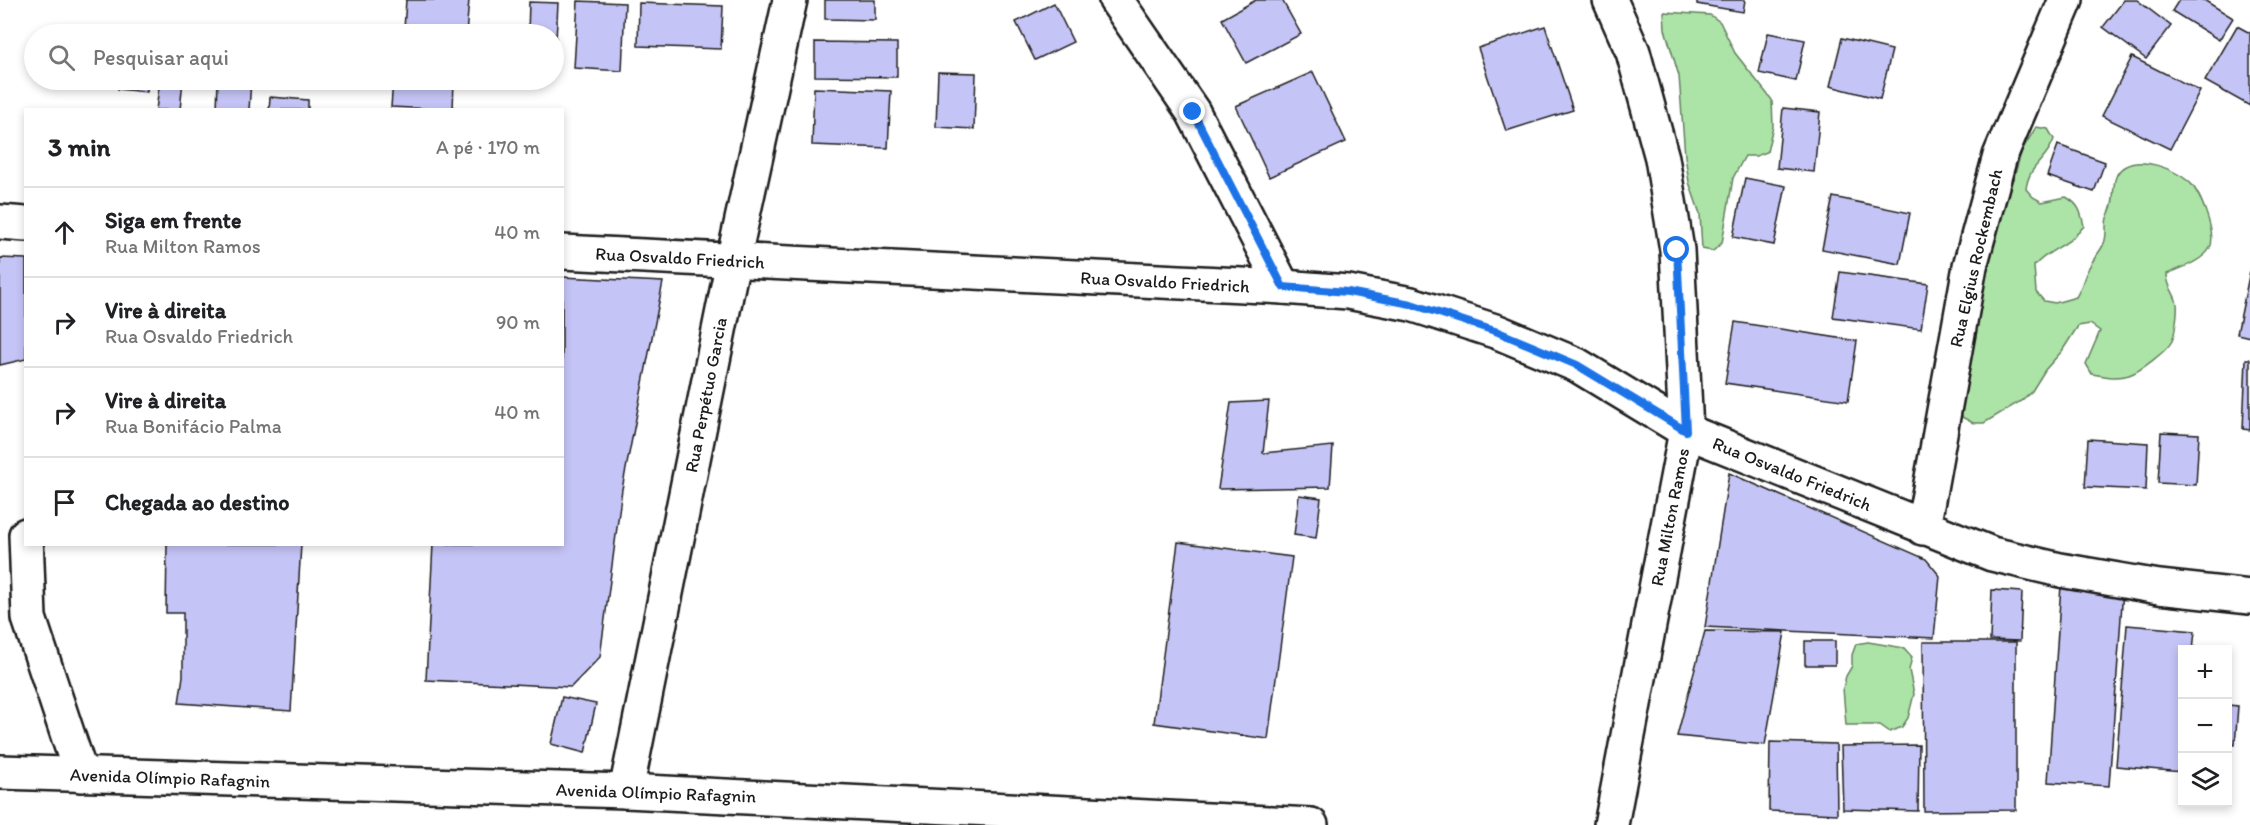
<!DOCTYPE html>
<html lang="pt">
<head>
<meta charset="utf-8">
<style>
  :root { --surface:#fff; --page:#f2f2f2; --text:#202124; --muted:#757577; --line:#e0e0e0 }
  body { margin:0; font-family:Itim,sans-serif; background:var(--page); color:var(--text) }
  .controls { position:absolute; right:18px; bottom:18px; display:grid; overflow:hidden; border-radius:0px; box-shadow:0 3px 9px #0003 }
  .controls button { width:54px; height:54px; display:grid; place-items:center; padding:0; border:0; border-bottom:2px solid var(--line); background:var(--surface); color:var(--text); font:30px sans-serif }
  .stop { position:absolute; width:18px; height:18px; margin:-14px; border:4px solid #1a73e8; border-radius:50%; background:#fff }
  .stop.end { background:#1a73e8; border-color:#fff; box-shadow:0 2px 6px #0008 }
  .list { margin:0; padding:0; list-style:none }
  h2 { display:flex; justify-content:space-between; align-items:center; height:78px; margin:0; padding:0 24px; font-size:26px }
  h2 small { font-size:20px; font-weight:400; color:var(--muted) }
  .list li { display:grid; grid-template-columns:39px 1fr auto; gap:18px; align-items:center; box-sizing:border-box; height:90px; padding:0 24px; border-top:2px solid var(--line) }
  .list b { display:block; font-size:22px; white-space:nowrap }
  .list p { margin:0; font-size:20px; white-space:nowrap; color:var(--muted) }
  .list em { font-size:20px; font-style:normal; color:var(--muted) }
  .icon { flex:none; width:33px; height:33px; fill:none; stroke:currentColor; stroke-width:2; stroke-linecap:round; stroke-linejoin:round }
  .map { position:relative; flex:none; width:2250px; height:825px; overflow:hidden }
  .search { position:absolute; background:var(--surface); box-shadow:0 3px 9px #0003; left:24px; top:24px; width:540px; height:66px; display:flex; align-items:center; gap:15px; box-sizing:border-box; padding:0 21px; border-radius:33px; color:var(--muted); font-size:22px }
  .panel { position:absolute; background:var(--surface); box-shadow:0 3px 9px #0003; left:24px; top:108px; width:540px; height:438px; border-radius:0px }
  .map>svg:first-child { display:block }
  .green { fill:#ace3a6; stroke:#648061; stroke-width:1.5 }
  .building { fill:#c5c4f6; stroke:#1c1c1c; stroke-width:1.5 }
  .lines { fill:none; stroke-linecap:round; stroke-linejoin:round }
  .minor-casing { stroke:#1c1c1c; stroke-width:38 }
  .minor { stroke:#fff; stroke-width:33 }
  .route { stroke:#1a73e8; stroke-width:8 }
  .labels { text-anchor:middle; stroke-width:6; stroke-linejoin:round; paint-order:stroke }
  .street-label { font-size:18px; fill:#1c1c1c; stroke:#fff }
</style>
</head>
<body>
<div class="map">
<svg width="2250" height="825" viewBox="0 0 2250 825">
  <rect width="100%" height="100%" fill="#fff"/>
  <filter id="ink" filterUnits="userSpaceOnUse"><feTurbulence type="fractalNoise" baseFrequency=".0167" numOctaves="2"/><feDisplacementMap in="SourceGraphic" scale="12" xChannelSelector="R" yChannelSelector="G"/><feConvolveMatrix kernelMatrix="1 2 1 2 8 2 1 2 1" color-interpolation-filters="sRGB"/></filter>
  <g filter="url(#ink)">
    <!-- green -->
    <g class="green">
      <polygon points="1664,12 1710,15 1720,22 1735,53 1772,100 1773,126 1767,152 1756,156 1745,156 1733,178 1722,243 1713,251 1702,249 1700,214 1689,182 1685,156 1679,76 1665,29"/>
      <path d="M 2036,127 L 2048,129 L 2054,139 C 2047,161 2029,164 2026,189 L 2033,197 L 2042,202 L 2066,197 C 2079,204 2081,212 2084,226 C 2069,246 2049,249 2034,266 L 2036,292 L 2044,301 L 2055,303 L 2076,297 C 2083,286 2084,274 2091,264 C 2095,256 2103,249 2105,240 C 2107,233 2105,225 2107,218 C 2109,213 2111,209 2112,205 C 2115,191 2111,175 2124,167 C 2142,156 2173,169 2188,181 C 2200,190 2217,234 2210,248 C 2203,261 2181,268 2167,274 C 2167,288 2175,292 2177,304 C 2178,311 2175,334 2172,341 C 2167,351 2139,372 2129,375 C 2116,379 2104,376 2092,374 L 2086,364 L 2100,331 L 2090,324 L 2078,326 L 2062,351 L 2045,370 L 2032,391 L 2021,401 L 1984,423 L 1973,423 L 1962,417 L 1960,405 L 1970,316 L 2008,187 L 2014,177 L 2022,150 Z"/>
      <polygon points="1868,642 1904,648 1912,657 1909,670 1914,694 1908,718 1902,727 1890,732 1880,725 1846,725 1843,688 1846,676 1852,666 1852,655 1856,644"/>
    </g>
    <!-- building -->
    <g class="building">
      <polygon points="406,0 469,0 466,34 404,29"/>
      <polygon points="825,0 875,0 875,20 825,19"/>
      <polygon points="1256,0 1282,0 1301,34 1246,63 1222,19"/>
      <polygon points="1697,0 1745,0 1743,12 1697,4"/>
      <polygon points="2124,0 2137,0 2171,26 2146,59 2103,27"/>
      <polygon points="2179,0 2204,0 2233,18 2219,40 2172,11"/>
      <polygon points="578,1 625,3 622,71 574,68"/>
      <polygon points="529,2 558,3 556,40 554,40 554,34 528,34"/>
      <polygon points="639,3 723,6 721,49 638,46"/>
      <polygon points="1054,3 1073,42 1035,60 1016,22"/>
      <polygon points="1545,26 1573,110 1506,131 1478,48"/>
      <polygon points="2237,26 2250,33 2250,106 2205,81"/>
      <polygon points="1768,33 1805,40 1796,81 1759,73"/>
      <polygon points="1842,38 1892,50 1880,99 1830,86"/>
      <polygon points="815,42 897,43 897,77 815,76"/>
      <polygon points="2132,57 2200,91 2170,149 2102,116"/>
      <polygon points="938,72 976,73 974,129 936,127"/>
      <polygon points="1313,72 1346,142 1269,177 1236,106"/>
      <polygon points="119,80 148,80 147,92 118,89"/>
      <polygon points="160,80 183,80 180,110 156,110"/>
      <polygon points="218,80 251,80 249,110 217,110"/>
      <polygon points="393,80 454,80 453,110 391,107"/>
      <polygon points="814,88 891,91 888,148 812,145"/>
      <polygon points="270,97 308,100 308,110 269,110"/>
      <polygon points="1783,108 1820,112 1814,172 1777,168"/>
      <polygon points="2058,145 2105,162 2094,192 2047,176"/>
      <polygon points="1745,178 1786,186 1774,245 1733,237"/>
      <polygon points="1833,197 1910,213 1900,264 1822,249"/>
      <polygon points="0,258 26,259 26,359 0,365"/>
      <polygon points="2250,271 2250,337 2237,334"/>
      <polygon points="1840,272 1928,284 1921,329 1833,317"/>
      <polygon points="562,277 663,282 622,489 600,657 571,687 426,680 433,544 562,544"/>
      <polygon points="1735,322 1857,341 1848,401 1725,383"/>
      <polygon points="2246,359 2250,359 2250,430 2243,429"/>
      <polygon points="1269,401 1263,453 1333,446 1330,487 1218,489 1231,403"/>
      <polygon points="2161,432 2199,434 2196,485 2158,483"/>
      <polygon points="2088,439 2148,443 2146,490 2085,487"/>
      <polygon points="1729,473 1926,559 1940,576 1934,638 1705,627"/>
      <polygon points="1299,495 1321,498 1316,538 1294,535"/>
      <polygon points="1178,542 1292,557 1268,739 1154,723"/>
      <polygon points="167,544 301,544 291,711 179,703 183,676 183,613 166,613"/>
      <polygon points="2061,585 2123,589 2109,786 2048,782"/>
      <polygon points="1992,590 2022,592 2020,641 1990,640"/>
      <polygon points="2127,625 2195,631 2193,650 2182,650 2182,772 2116,766"/>
      <polygon points="1705,631 1785,632 1765,745 1677,736"/>
      <rect x="1805" y="641" width="30" height="24"/>
      <polygon points="1923,642 2016,642 2016,810 1924,811"/>
      <polygon points="562,697 596,704 585,753 551,744"/>
      <polygon points="2228,705 2238,706 2235,745 2228,744"/>
      <polygon points="1770,742 1836,744 1837,814 1769,811"/>
      <polygon points="1919,745 1918,811 1843,809 1841,746"/>
    </g>
    <g class="lines">
      <!-- minor casing -->
      <g class="minor-casing">
        <g id="minor">
          <polyline points="1116,0 1193,112 1283,287"/>
          <polyline points="1610,0 1633,52 1662,158 1677,250 1686,431 1611,825"/>
          <polyline points="0,222 26,224"/>
          <polyline points="562,252 1283,287 1348,292 1411,304 1498,332 1577,365 1686,431 1992,554 2060,570 2159,587 2250,597"/>
          <polyline points="1923,528 1970,266 2000,156 2066,0"/>
          <polyline points="26,535 29,618 81,775"/>
          <polyline points="0,772 626,791 1311,825"/>
          <polyline points="626,791 733,261 790,0"/>
        </g>
      </g>
      <!-- minor -->
      <use href="#minor" class="minor"/>
    </g>
  </g>
  <g class="lines" filter="url(#ink)">
    <!-- route -->
    <polyline class="route" points="1193,112 1283,287 1348,292 1411,304 1498,332 1577,365 1686,431 1677,250"/>
  </g>
  <g class="labels">
    <!-- street labels -->
    <g class="street-label">
      <text transform="translate(680 258) rotate(3)" y="6">Rua Osvaldo Friedrich</text>
      <text transform="translate(1976 258) rotate(-77)" y="6">Rua Elgius Rockembach</text>
      <text transform="translate(1165 282) rotate(3)" y="6">Rua Osvaldo Friedrich</text>
      <text transform="translate(706 395) rotate(-79)" y="6">Rua Perpétuo Garcia</text>
      <text transform="translate(1792 474) rotate(22)" y="6">Rua Osvaldo Friedrich</text>
      <text transform="translate(1670 517) rotate(-79)" y="6">Rua Milton Ramos</text>
      <text transform="translate(170 778) rotate(2)" y="6">Avenida Olímpio Rafagnin</text>
      <text transform="translate(656 793) rotate(2)" y="6">Avenida Olímpio Rafagnin</text>
    </g>
  </g>
</svg>
<div class="controls">
<button>+</button>
<button>−</button>
<button><svg class="icon" aria-label="layers" viewBox="0 0 24 24"><path d="M12 4l9 5-9 5-9-5zM3 14l9 5 9-5"/></svg></button>
</div>
<div class="stop" style="left:1677px;top:250px"></div>
<div class="stop end" style="left:1193px;top:112px"></div>
<div class="search"><svg class="icon" aria-label="search" viewBox="0 0 24 24"><circle cx="10" cy="10" r="6"/><path d="M15 15l6 6"/></svg>Pesquisar aqui</div>
<section class="panel">
<h2>3 min<small>A pé · 170 m</small></h2>
<ul class="list">
<li><svg class="icon" aria-label="ahead" viewBox="0 0 24 24"><path d="M12 20V5M6 11l6-6 6 6"/></svg><div><b>Siga em frente</b><p>Rua Milton Ramos</p></div><em>40 m</em></li>
<li><svg class="icon" aria-label="right" viewBox="0 0 24 24"><path d="M7 20v-9h11M14 6l5 5-5 5"/></svg><div><b>Vire à direita</b><p>Rua Osvaldo Friedrich</p></div><em>90 m</em></li>
<li><svg class="icon" aria-label="right" viewBox="0 0 24 24"><path d="M7 20v-9h11M14 6l5 5-5 5"/></svg><div><b>Vire à direita</b><p>Rua Bonifácio Palma</p></div><em>40 m</em></li>
<li><svg class="icon" aria-label="arrive" viewBox="0 0 24 24"><path d="M6 21V4h12l-3 4 3 4H6"/></svg><div><b>Chegada ao destino</b></div></li>
</ul>
</section>
</div>
</body>
</html>
